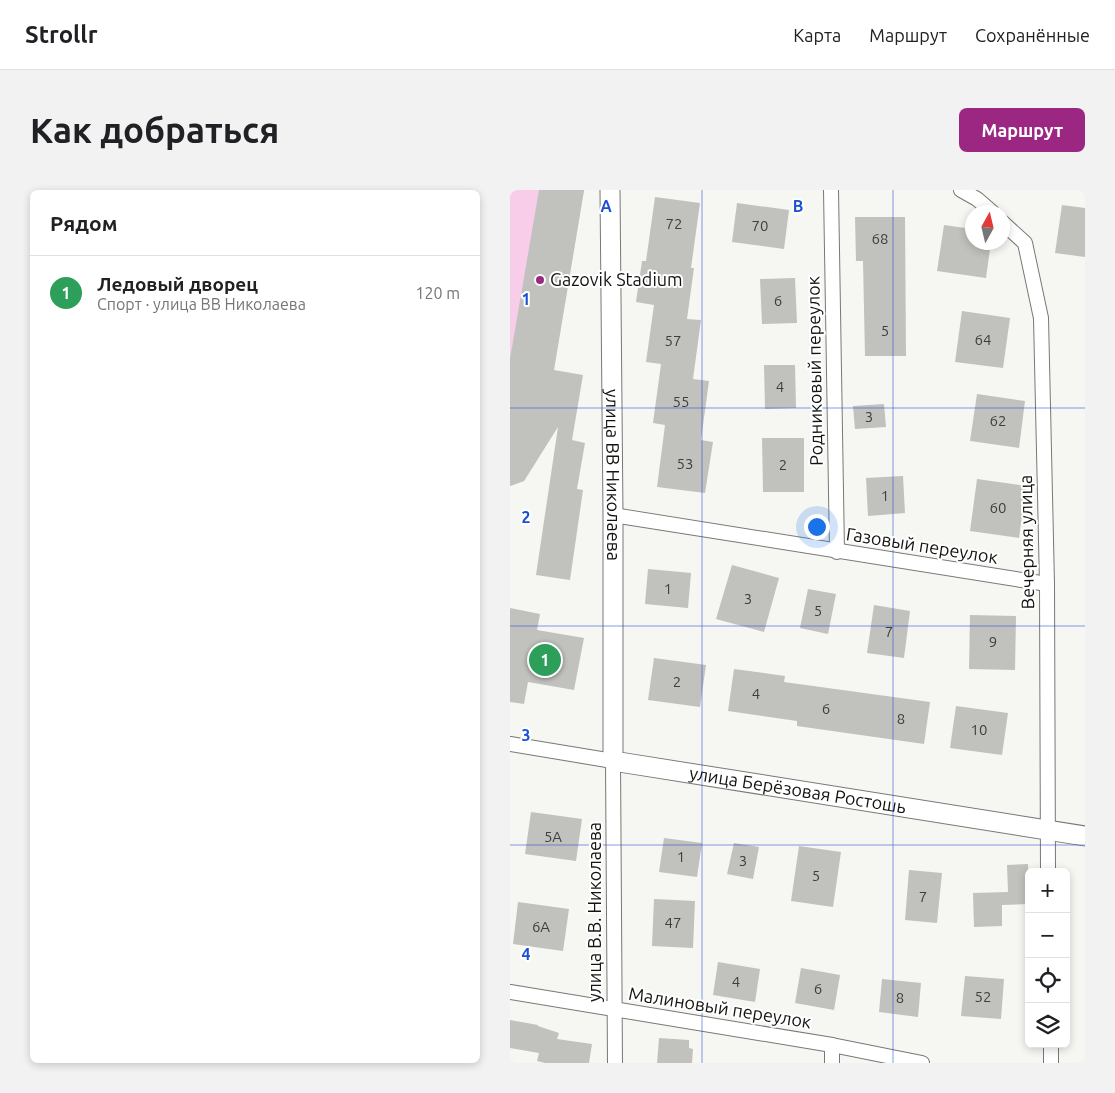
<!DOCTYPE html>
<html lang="ru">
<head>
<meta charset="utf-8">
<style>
  :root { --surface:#fff; --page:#f2f2f2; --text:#202124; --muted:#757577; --line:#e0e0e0; --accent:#9b2783 }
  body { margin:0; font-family:Ubuntu,sans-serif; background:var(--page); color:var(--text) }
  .controls { position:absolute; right:15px; bottom:15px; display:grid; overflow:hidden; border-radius:8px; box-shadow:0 2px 8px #0003 }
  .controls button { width:45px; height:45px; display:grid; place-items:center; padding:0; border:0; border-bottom:1px solid var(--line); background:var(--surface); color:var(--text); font:25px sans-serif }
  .compass { position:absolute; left:455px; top:15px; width:45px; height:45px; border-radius:50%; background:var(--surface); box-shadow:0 2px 8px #0003; rotate:8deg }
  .you { position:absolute; left:306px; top:336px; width:18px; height:18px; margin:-12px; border:4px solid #fff; border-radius:50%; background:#1a73e8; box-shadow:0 0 0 8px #1a73e833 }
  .badge { display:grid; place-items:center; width:32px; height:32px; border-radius:50%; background:var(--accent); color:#fff; font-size:16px; font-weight:700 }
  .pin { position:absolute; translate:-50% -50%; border:2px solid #fff; box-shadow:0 1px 5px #0006 }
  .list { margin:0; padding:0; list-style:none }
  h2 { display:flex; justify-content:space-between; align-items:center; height:65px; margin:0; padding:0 20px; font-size:21px }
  h2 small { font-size:16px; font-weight:400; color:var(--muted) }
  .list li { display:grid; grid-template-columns:32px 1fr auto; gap:15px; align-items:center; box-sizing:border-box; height:75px; padding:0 20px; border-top:1px solid var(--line) }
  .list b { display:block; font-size:19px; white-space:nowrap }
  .list p { margin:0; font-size:16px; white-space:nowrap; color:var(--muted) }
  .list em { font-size:16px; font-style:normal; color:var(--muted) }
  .icon { flex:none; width:28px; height:28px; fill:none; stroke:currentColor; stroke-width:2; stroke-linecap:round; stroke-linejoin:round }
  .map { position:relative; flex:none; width:575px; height:873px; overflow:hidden; border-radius:8px }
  header { display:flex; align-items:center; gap:30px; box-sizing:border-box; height:70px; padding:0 25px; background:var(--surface); border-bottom:1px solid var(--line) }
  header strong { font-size:24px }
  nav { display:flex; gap:28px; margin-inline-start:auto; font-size:18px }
  .intro { display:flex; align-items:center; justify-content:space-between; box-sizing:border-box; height:120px; padding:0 30px }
  h1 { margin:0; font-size:35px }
  .button { padding:12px 22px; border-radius:8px; background:var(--accent); color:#fff; font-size:18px; font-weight:700 }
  main { display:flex; gap:30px; padding:0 30px }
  aside { flex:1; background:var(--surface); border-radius:8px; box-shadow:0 2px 8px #0003 }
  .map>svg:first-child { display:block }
  .green { fill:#f7cdea }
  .building { fill:#c1c1be }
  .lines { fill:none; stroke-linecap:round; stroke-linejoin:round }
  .street-casing { stroke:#797875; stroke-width:16 }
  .secondary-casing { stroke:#797875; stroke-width:21 }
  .street { stroke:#fff; stroke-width:14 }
  .secondary { stroke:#fff; stroke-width:19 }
  .grid { fill:none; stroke:#1d4ed8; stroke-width:1; stroke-opacity:0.55 }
  .poi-dot { fill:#9b2783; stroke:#fff; stroke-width:2 }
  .labels { text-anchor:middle; stroke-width:4; stroke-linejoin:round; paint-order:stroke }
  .number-label { font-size:15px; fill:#3e3e3d }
  .poi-label { font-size:18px; fill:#131312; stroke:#fff; text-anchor:start }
  .street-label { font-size:18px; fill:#131312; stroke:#fff }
  .grid-label { font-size:16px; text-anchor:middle; font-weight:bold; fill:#1d4ed8; stroke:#fff; stroke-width:4; stroke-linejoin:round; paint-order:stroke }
</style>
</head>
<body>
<header>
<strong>Strollr</strong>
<nav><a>Карта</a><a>Маршрут</a><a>Сохранённые</a></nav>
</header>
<div class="intro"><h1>Как добраться</h1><a class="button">Маршрут</a></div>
<main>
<aside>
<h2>Рядом<small></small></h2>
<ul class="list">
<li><span class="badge" style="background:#2e9e5b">1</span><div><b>Ледовый дворец</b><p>Спорт · улица ВВ Николаева</p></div><em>120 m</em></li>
</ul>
</aside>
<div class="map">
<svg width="575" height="873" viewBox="0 0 575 873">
  <rect width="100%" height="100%" fill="#f6f6f2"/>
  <!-- green -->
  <polygon class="green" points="0,0 74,0 74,1 29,267 14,291 0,296"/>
  <!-- building -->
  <g class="building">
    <polygon points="29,0 74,0 44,180 73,185 62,250 75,253 67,299 73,300 60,390 26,385 48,237 14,291 0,296 0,169"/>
    <polygon points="145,7 190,13 181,78 184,78 177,129 191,130 183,189 199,191 191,250 203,252 195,303 147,297 155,235 143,233 151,174 136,172 144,115 126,112 132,71 136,71"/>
    <polygon points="227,13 279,20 274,59 222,52"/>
    <polygon points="552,15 575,18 575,67 545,63"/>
    <polygon points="345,27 395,27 396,166 355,166 353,71 346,71"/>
    <polygon points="434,35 462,39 462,52 481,52 476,88 427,81"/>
    <polygon points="285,88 287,133 252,134 250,89"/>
    <polygon points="452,121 500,128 493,178 445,172"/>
    <polygon points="254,175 285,175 286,218 255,219"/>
    <polygon points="467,204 515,211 509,258 460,251"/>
    <polygon points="374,214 376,237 345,239 343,216"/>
    <polygon points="252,248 294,248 294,302 253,302"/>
    <polygon points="393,286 395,323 358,326 356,288"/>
    <polygon points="467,289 516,296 509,348 460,341"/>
    <polygon points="222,375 269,388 254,442 206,429"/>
    <polygon points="138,379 181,383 178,418 135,414"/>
    <polygon points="298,399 326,404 318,444 290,438"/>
    <polygon points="364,415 400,421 394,468 357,463"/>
    <polygon points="0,418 30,424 27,440 74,448 64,500 18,492 14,514 0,512"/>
    <polygon points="460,425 506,426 505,480 459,479"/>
    <polygon points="144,468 196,475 190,517 138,510"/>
    <polygon points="224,479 275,486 274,492 420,512 414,554 287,536 287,531 218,521"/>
    <polygon points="446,516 498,523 492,565 440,558"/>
    <polygon points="21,622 72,629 66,671 15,664"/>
    <polygon points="154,648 192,653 187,687 149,682"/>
    <polygon points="224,653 249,657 243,689 217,684"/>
    <polygon points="289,656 331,662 323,717 281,711"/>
    <polygon points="518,674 519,714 492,715 492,736 464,737 463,703 498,702 497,675"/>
    <polygon points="399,680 432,683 427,733 395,730"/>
    <polygon points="144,709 185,711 183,758 142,756"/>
    <polygon points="8,712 59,719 53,761 3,754"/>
    <polygon points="208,772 250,779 245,812 203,805"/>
    <polygon points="291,778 330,785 324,820 285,813"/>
    <polygon points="455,786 494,789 491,829 451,826"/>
    <polygon points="372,789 411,793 408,827 369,822"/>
    <polygon points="0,830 28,835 28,836 49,843 47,849 82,854 79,873 35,873 27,871 29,863 0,858"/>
    <polygon points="149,848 179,850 179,858 183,859 182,873 147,873"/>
  </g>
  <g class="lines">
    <!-- street casing -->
    <g class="street-casing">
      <g id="street">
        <polyline points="321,0 327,362"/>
        <polyline points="451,0 467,9 482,22"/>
        <polyline points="492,32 515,53 531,128 537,394 538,682"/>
        <polyline points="103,325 537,394"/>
        <polyline points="0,554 103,571 105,873"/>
        <polyline points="0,802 322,855 412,873"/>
        <polyline points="541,854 541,873"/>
        <polyline points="322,855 322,873"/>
      </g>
    </g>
    <!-- secondary casing -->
    <g class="secondary-casing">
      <g id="secondary">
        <path id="s1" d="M 100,0 L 103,325 L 103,571 L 575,646"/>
      </g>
    </g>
    <!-- street -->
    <use href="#street" class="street"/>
    <!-- secondary -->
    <use href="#secondary" class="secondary"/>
  </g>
  <!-- grid -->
  <path class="grid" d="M 192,0 L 192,873M 383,0 L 383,873M 0,218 L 575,218M 0,436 L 575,436M 0,655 L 575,655"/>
  <!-- markers -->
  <circle class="poi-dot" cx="30" cy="90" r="5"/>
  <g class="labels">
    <!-- number labels -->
    <g class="number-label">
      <text x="164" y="39">72</text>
      <text x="250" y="41">70</text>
      <text x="370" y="54">68</text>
      <text x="268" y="116">6</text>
      <text x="375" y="146">5</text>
      <text x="473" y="155">64</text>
      <text x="163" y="156">57</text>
      <text x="270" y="202">4</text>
      <text x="171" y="217">55</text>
      <text x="359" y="232">3</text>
      <text x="488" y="236">62</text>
      <text x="175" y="279">53</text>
      <text x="273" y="280">2</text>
      <text x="375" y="311">1</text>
      <text x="488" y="323">60</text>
      <text x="158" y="404">1</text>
      <text x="238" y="414">3</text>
      <text x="308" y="426">5</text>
      <text x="379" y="447">7</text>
      <text x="483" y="457">9</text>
      <text x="167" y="497">2</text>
      <text x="246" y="509">4</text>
      <text x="316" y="524">6</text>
      <text x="391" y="534">8</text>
      <text x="469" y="545">10</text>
      <text x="43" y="652">5А</text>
      <text x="171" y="672">1</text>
      <text x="233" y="676">3</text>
      <text x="306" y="691">5</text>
      <text x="413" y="712">7</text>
      <text x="163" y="738">47</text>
      <text x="31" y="742">6А</text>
      <text x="226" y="797">4</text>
      <text x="308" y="804">6</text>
      <text x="473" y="812">52</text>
      <text x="390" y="813">8</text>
    </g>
    <!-- poi labels -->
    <g class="poi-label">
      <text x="40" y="96">Gazovik Stadium</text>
    </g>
    <!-- street labels -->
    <g class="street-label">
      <text transform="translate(305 181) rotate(-91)" y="6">Родниковый переулок</text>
      <text dy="6" stroke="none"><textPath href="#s1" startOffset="285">улица ВВ Николаева</textPath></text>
      <text transform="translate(517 352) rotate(-91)" y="6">Вечерняя улица</text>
      <text transform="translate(412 356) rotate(9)" y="6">Газовый переулок</text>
      <text dy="6" stroke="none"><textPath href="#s1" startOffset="758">улица Берёзовая Ростошь</textPath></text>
      <text transform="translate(85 722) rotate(-90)" y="6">улица В.В. Николаева</text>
      <text transform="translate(210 818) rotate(9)" y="6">Малиновый переулок</text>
    </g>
  </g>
  <g class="grid-label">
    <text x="96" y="22">A</text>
    <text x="288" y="22">B</text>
    <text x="16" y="115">1</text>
    <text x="16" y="333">2</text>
    <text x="16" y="551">3</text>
    <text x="16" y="770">4</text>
  </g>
</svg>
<div class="controls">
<button>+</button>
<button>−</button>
<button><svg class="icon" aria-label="locate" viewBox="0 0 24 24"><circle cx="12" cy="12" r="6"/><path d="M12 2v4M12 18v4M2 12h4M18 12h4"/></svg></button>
<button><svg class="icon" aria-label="layers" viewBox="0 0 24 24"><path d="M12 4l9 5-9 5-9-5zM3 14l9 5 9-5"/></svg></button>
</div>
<svg class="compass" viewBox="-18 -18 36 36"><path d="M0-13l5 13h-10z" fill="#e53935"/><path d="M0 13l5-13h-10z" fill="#757577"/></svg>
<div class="you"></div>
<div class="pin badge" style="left:35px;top:470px;background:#2e9e5b">1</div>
</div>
</main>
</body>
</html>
